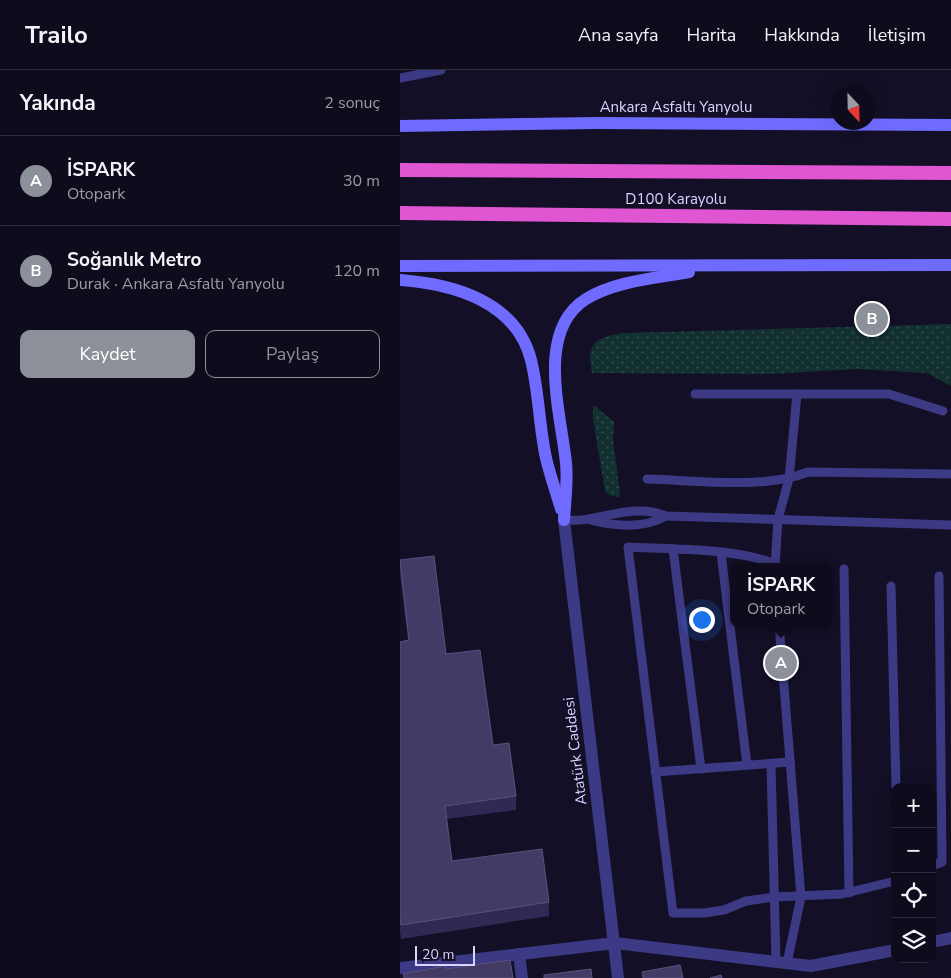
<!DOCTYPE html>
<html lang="tr">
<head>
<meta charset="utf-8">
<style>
  :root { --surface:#0e0b1c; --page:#171425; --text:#f1f3f6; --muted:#9b9ba3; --line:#2e2b3b; --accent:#8c9099 }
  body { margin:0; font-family:"Nunito Sans",sans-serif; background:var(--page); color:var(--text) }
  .controls { position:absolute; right:15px; bottom:15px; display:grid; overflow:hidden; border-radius:10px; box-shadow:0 5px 20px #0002 }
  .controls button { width:45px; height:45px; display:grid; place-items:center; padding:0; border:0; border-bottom:1px solid var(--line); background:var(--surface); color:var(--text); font:25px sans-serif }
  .compass { position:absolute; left:431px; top:15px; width:45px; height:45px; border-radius:50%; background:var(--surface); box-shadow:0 5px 20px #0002; rotate:158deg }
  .scale { position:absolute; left:15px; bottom:12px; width:60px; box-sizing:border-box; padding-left:5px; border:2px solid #d9d4ff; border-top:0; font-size:14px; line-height:18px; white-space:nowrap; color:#d9d4ff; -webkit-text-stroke:4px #130f26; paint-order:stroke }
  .you { position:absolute; left:301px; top:549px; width:18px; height:18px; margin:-12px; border:4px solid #fff; border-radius:50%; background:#1a73e8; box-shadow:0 0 0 8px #1a73e833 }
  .badge { display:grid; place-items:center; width:32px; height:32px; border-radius:50%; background:var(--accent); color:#fff; font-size:16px; font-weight:700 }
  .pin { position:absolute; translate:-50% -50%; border:2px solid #fff; box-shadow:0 1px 5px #0006 }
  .popup { position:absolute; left:330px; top:493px; width:102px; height:65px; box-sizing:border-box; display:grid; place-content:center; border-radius:10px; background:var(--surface); filter:drop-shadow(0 1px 4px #0005); font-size:16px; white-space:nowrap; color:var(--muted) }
  .popup b { font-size:19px; color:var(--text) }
  .popup::after { content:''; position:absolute; left:50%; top:100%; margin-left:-10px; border:10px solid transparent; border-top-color:var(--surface) }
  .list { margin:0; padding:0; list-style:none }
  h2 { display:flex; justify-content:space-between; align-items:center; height:65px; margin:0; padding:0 20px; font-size:21px }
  h2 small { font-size:16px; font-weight:400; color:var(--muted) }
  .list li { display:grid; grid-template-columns:32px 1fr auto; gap:15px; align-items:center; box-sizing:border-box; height:90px; padding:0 20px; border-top:1px solid var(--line) }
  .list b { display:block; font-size:19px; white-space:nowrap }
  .list p { margin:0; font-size:16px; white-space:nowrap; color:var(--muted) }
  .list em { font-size:16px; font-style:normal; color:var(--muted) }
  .actions { display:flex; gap:10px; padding:15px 20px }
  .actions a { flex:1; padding:11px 0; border:1px solid var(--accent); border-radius:10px; text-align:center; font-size:18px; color:var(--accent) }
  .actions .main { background:var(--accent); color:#fff }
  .icon { flex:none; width:28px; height:28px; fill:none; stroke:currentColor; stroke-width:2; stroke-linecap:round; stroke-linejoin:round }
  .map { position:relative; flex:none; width:551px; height:908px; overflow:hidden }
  header { display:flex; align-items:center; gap:30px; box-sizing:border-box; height:70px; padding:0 25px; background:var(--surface); border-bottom:1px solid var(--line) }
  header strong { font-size:24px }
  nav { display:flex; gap:28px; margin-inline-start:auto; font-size:18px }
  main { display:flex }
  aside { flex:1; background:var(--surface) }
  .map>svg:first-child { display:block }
  .grass { fill:url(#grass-dots) }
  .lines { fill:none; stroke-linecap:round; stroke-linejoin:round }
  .service { stroke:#3d3a85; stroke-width:9 }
  .minor { stroke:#3d3a85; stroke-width:12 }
  .tertiary { stroke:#3d3a85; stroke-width:12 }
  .secondary { stroke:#6f6bff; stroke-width:12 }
  .trunk { stroke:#e055d1; stroke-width:14 }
  .wall { fill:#312854 }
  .building { fill:#433a66; stroke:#5a527e }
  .labels { text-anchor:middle; stroke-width:4; stroke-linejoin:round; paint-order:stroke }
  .street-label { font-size:15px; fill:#d9d4ff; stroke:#130f26 }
</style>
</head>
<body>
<header>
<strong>Trailo</strong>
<nav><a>Ana sayfa</a><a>Harita</a><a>Hakkında</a><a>İletişim</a></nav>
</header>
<main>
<aside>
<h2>Yakında<small>2 sonuç</small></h2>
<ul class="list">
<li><span class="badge">A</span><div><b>İSPARK</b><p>Otopark</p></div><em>30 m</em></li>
<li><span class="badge">B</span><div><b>Soğanlık Metro</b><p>Durak · Ankara Asfaltı Yanyolu</p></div><em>120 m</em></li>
</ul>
<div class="actions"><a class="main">Kaydet</a><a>Paylaş</a></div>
</aside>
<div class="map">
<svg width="551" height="908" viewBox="0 0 551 908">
  <defs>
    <pattern id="grass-dots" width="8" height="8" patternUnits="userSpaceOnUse" patternTransform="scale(1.25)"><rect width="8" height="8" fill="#12302f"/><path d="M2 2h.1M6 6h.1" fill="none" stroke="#344d4e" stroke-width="1.8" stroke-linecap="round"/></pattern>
  </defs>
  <rect width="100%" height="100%" fill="#130f26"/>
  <!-- grass -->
  <g class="grass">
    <path d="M 551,254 L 551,316 L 527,303 L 457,299 L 369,304 L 192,303 C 186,273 196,267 224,263 Z"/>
    <polygon points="195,336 214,352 213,370 220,424 218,427 209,425 205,421 193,349 193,337"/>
  </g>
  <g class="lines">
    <!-- service -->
    <g class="service">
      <polyline points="0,8 41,0"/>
      <polyline points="295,324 489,324 543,341"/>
      <path d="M 247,409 C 295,410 363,420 408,402 L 551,404"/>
      <path d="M 164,450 C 172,450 180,451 188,449 C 214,445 240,435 266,446 L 551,455"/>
      <path d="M 190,450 C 214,456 244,459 266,446"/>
      <polyline points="273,479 301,699"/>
      <polyline points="321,483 347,695"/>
      <path d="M 375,494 C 336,478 270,479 228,477 L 273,843 L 304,843 L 324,840 L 346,831 L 374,827 L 442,824 L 495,811"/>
      <polyline points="375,497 378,449 389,409 397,324"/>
      <polyline points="444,499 449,823"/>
      <polyline points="491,516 496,717"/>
      <polyline points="379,554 401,827 387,893"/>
      <polyline points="371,694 376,892"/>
      <polyline points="255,702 390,692"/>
      <polyline points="532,796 542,792 539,506"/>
    </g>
    <!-- minor -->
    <g class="minor">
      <polyline points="532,872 551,868"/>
      <polyline points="119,884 122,908"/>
      <polyline points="0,898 215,873 411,896 495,880"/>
    </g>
    <!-- tertiary -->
    <polyline class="tertiary" points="164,450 218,908"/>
    <!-- secondary -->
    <g class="secondary">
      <polyline points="0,56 197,53 551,55"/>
      <polyline points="0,196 551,195"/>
      <path d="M 0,210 C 53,214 116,231 131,290 C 139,322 139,356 146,388 C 150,405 156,422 161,439"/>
      <path d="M 164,450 C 165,432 168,411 166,393 C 161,343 135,261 186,229 C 215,211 257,208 289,202"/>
    </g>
    <!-- trunk -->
    <g class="trunk">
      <polyline points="0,100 551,103"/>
      <polyline points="0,143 551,149"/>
    </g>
  </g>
  <!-- wall -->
  <polygon class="wall" points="0,490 46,584 93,675 116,726 116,740 46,749 52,791 149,832 149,846 1,869 0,861 0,572 8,570 0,504"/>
  <!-- building -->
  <g class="building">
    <polygon points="34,486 46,584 80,580 93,675 109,673 116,726 45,736 52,791 142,779 149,832 1,855 0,847 0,572 9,570 0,490"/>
    <polygon points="110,890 113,908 4,908 3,904 45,896 46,899"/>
    <polygon points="280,895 283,908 243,908 242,902"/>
    <polygon points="191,899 192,908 144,908 144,905"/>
    <polygon points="321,905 322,908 310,908"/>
  </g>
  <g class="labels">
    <!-- street labels -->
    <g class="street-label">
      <text x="276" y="42">Ankara Asfaltı Yanyolu</text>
      <text x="276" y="134">D100 Karayolu</text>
      <text transform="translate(175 681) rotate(-97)" y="5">Atatürk Caddesi</text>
    </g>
  </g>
</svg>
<div class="controls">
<button>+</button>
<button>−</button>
<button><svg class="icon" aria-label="locate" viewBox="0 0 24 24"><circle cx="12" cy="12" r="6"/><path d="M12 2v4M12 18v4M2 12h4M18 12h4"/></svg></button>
<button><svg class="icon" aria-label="layers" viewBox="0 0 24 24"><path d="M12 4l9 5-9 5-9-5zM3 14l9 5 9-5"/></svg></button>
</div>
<svg class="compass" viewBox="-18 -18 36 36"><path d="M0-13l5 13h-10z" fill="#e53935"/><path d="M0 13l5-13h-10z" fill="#9b9ba3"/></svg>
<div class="scale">20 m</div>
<div class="you"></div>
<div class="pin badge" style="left:381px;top:593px">A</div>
<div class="popup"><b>İSPARK</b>Otopark</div>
<div class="pin badge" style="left:472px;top:249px">B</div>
</div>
</main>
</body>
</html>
